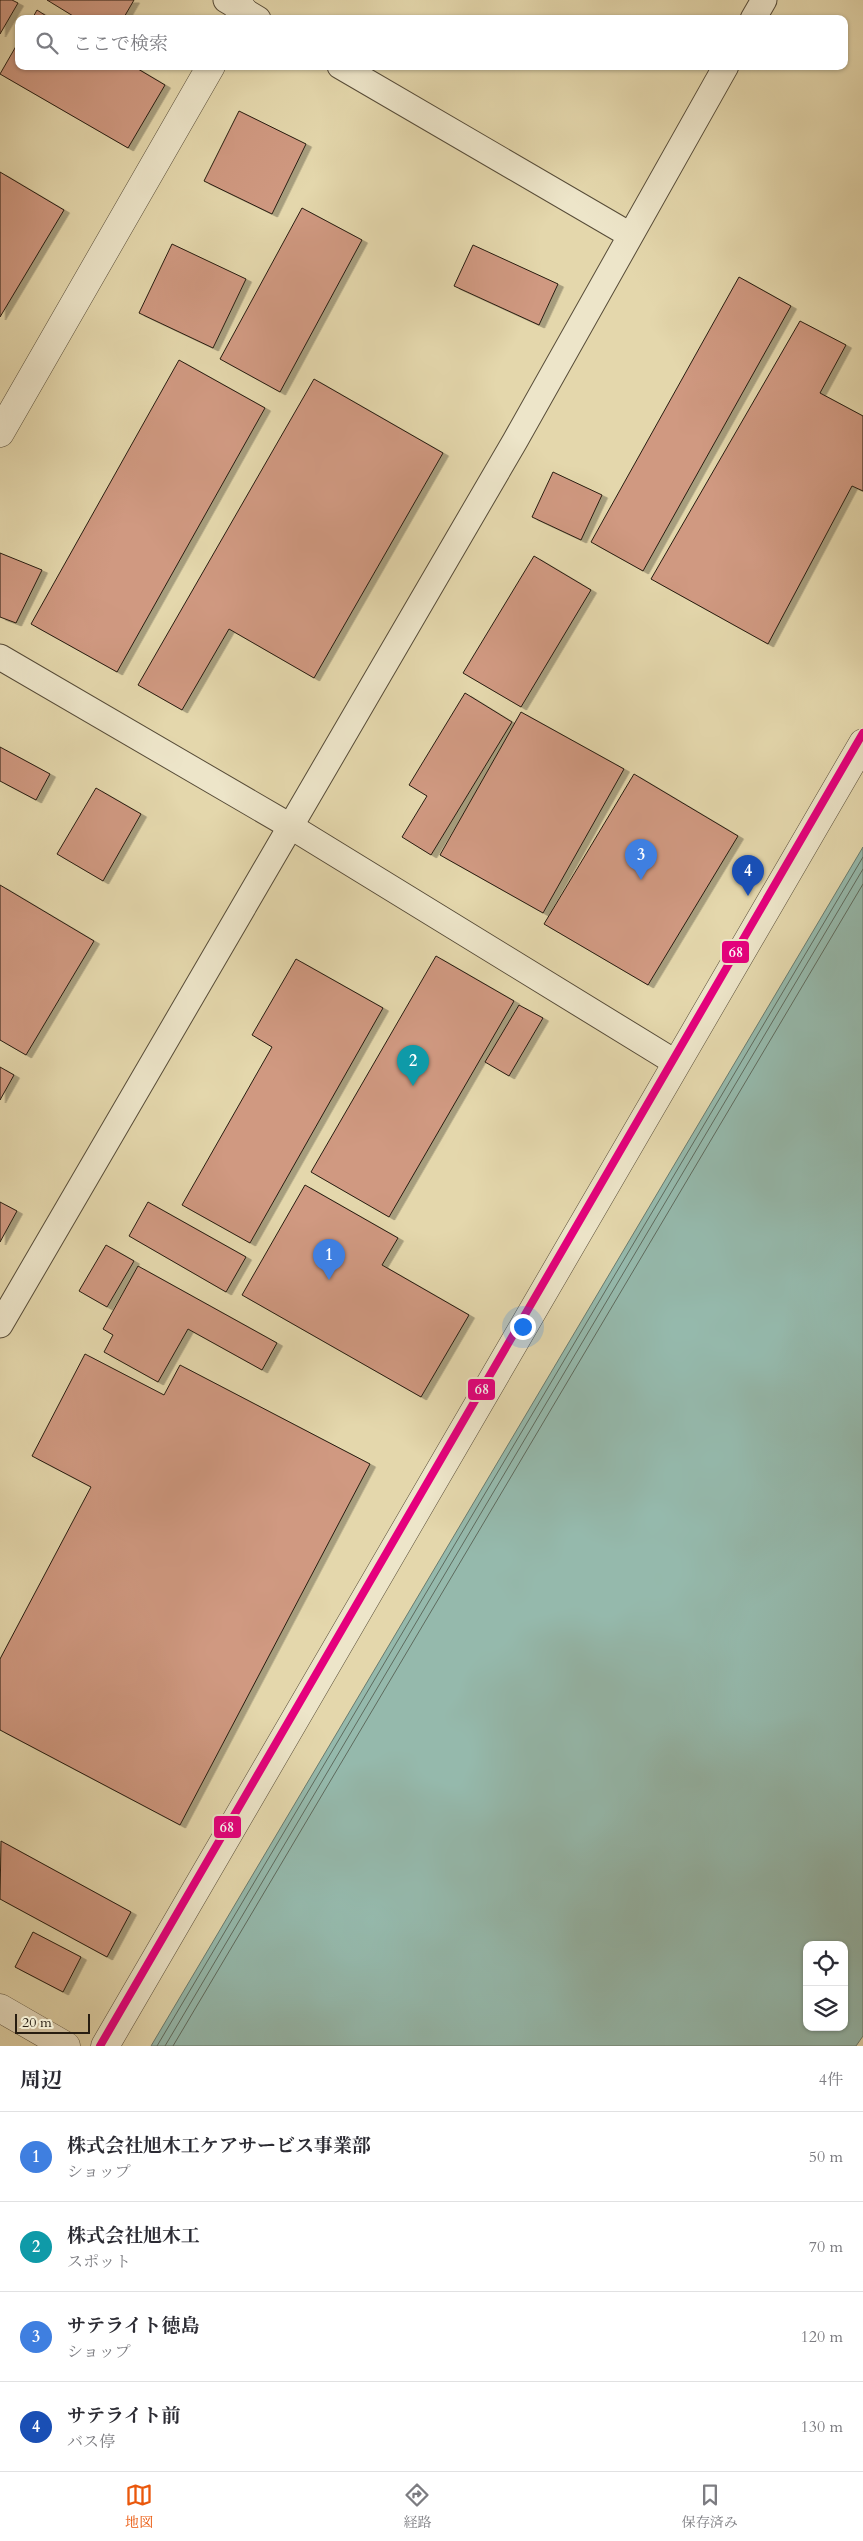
<!DOCTYPE html>
<html lang="ja">
<head>
<meta charset="utf-8">
<style>
  :root { --surface:#fff; --page:#f7f7f7; --text:#2b2b33; --muted:#7c7c81; --line:#e1e1e2; --accent:#ea580c }
  body { margin:0; font-family:Cardo,"Noto Serif JP",serif; background:var(--page); color:var(--text) }
  .controls { position:absolute; right:15px; bottom:15px; display:grid; overflow:hidden; border-radius:10px; box-shadow:0 1px 4px #0004 }
  .controls button { width:45px; height:45px; display:grid; place-items:center; padding:0; border:0; border-bottom:1px solid var(--line); background:var(--surface); color:var(--text); font:25px sans-serif }
  .scale { position:absolute; left:15px; bottom:12px; width:75px; box-sizing:border-box; padding-left:5px; border:2px solid #281d11; border-top:0; font-size:14px; line-height:18px; white-space:nowrap; color:#281d11; -webkit-text-stroke:4px #ede5c9; paint-order:stroke }
  .you { position:absolute; left:522px; top:1326px; width:18px; height:18px; margin:-12px; border:4px solid #fff; border-radius:50%; background:#1a73e8; box-shadow:0 0 0 8px #1a73e833 }
  .badge { display:grid; place-items:center; width:32px; height:32px; border-radius:50%; background:var(--accent); color:#fff; font-size:16px; font-weight:700 }
  .pin { position:absolute; translate:-50% -41px; filter:drop-shadow(0 1px 2px #0008) }
  .pin::after { content:''; position:absolute; top:26px; width:18px; height:15px; background:inherit; clip-path:polygon(0 0,100% 0,50% 100%) }
  .list { margin:0; padding:0; list-style:none }
  h2 { display:flex; justify-content:space-between; align-items:center; height:65px; margin:0; padding:0 20px; font-size:21px }
  h2 small { font-size:16px; font-weight:400; color:var(--muted) }
  .list li { display:grid; grid-template-columns:32px 1fr auto; gap:15px; align-items:center; box-sizing:border-box; height:90px; padding:0 20px; border-top:1px solid var(--line) }
  .list b { display:block; font-size:19px; white-space:nowrap }
  .list p { margin:0; font-size:16px; white-space:nowrap; color:var(--muted) }
  .list em { font-size:16px; font-style:normal; color:var(--muted) }
  .icon { flex:none; width:28px; height:28px; fill:none; stroke:currentColor; stroke-width:2; stroke-linecap:round; stroke-linejoin:round }
  .map { position:relative; flex:none; width:863px; height:2046px; overflow:hidden }
  .search { position:absolute; background:var(--surface); box-shadow:0 1px 4px #0004; left:15px; right:15px; top:15px; height:55px; display:flex; align-items:center; gap:12px; box-sizing:border-box; padding:0 18px; border-radius:10px; color:var(--muted); font-size:19px }
  .sheet { height:425px; background:var(--surface) }
  nav { display:flex; justify-content:space-around; align-items:center; box-sizing:border-box; height:70px; border-top:1px solid var(--line); background:var(--surface); font-size:14px; color:var(--muted) }
  nav a { display:grid; justify-items:center; gap:2px }
  nav .on { color:var(--accent) }
  .map>svg:first-child { display:block }
  .water { fill:#95b9ac; stroke:#697b6e; fill-rule:evenodd }
  .lines { fill:none; stroke-linecap:round; stroke-linejoin:round }
  .shore { stroke:#5e6b5e; stroke-width:1 }
  .building { fill:#d09981; stroke:#281d11; filter:url(#shadow) }
  .minor-casing { stroke:#574c38; stroke-width:27 }
  .tertiary-casing { stroke:#574c38; stroke-width:29 }
  .minor { stroke:#ede5c9; stroke-width:25 }
  .tertiary { stroke:#ede5c9; stroke-width:28 }
  .bus-1-casing { stroke:#ede5c9; stroke-width:11 }
  .bus-1 { stroke:#e5007d; stroke-width:8 }
  .line-badge { stroke:#ede5c9; stroke-width:2 }
  .badge-label { font-size:14px; text-anchor:middle; font-weight:bold; fill:#fff }
</style>
</head>
<body>
<div class="map">
<svg width="863" height="2046" viewBox="0 0 863 2046">
  <defs>
    <filter id="shadow"><feDropShadow dx="5.5" dy="3" stdDeviation="0" flood-color="#0004"/></filter>
  </defs>
  <rect width="100%" height="100%" fill="#e4d7ac"/>
  <filter id="stains"><feTurbulence type="fractalNoise" baseFrequency=".004" numOctaves="4"/><feColorMatrix values="0 0 0 0 .2 0 0 0 0 .09 0 0 0 0 .02 0 0 0 .5 -.17"/></filter>
  <radialGradient id="worn" r=".72"><stop offset=".6" stop-color="#630" stop-opacity="0"/><stop offset="1" stop-color="#630" stop-opacity=".3"/></radialGradient>
  <!-- water -->
  <path class="water" d="M 863,847 L 863,2036 L 856,2046 L 151,2046 ZM 807,1945 L 844,1945 L 844,2027 L 807,2027 Z"/>
  <g class="lines">
    <!-- shore -->
    <g class="shore">
      <polyline points="157,2046 863,857"/>
      <polyline points="165,2046 863,869"/>
      <polyline points="173,2046 863,884"/>
    </g>
  </g>
  <!-- building -->
  <g class="building">
    <polygon points="0,0 12,0 18,3 0,34"/>
    <polygon points="47,0 134,0 123,19 78,19"/>
    <polygon points="37,10 51,19 32,19"/>
    <polygon points="19,41 19,66 133,66 165,85 128,148 0,74"/>
    <polygon points="239,111 306,144 272,214 204,181"/>
    <polygon points="0,172 64,210 0,317"/>
    <polygon points="302,208 362,240 280,392 220,359"/>
    <polygon points="172,244 246,279 213,348 139,313"/>
    <polygon points="473,245 558,284 539,325 454,286"/>
    <polygon points="739,277 791,306 643,571 591,542"/>
    <polygon points="800,321 846,345 820,393 863,416 863,491 852,486 768,644 651,579"/>
    <polygon points="179,360 265,408 117,672 31,624"/>
    <polygon points="314,379 443,453 314,678 229,629 182,710 138,685"/>
    <polygon points="553,472 602,495 581,540 532,517"/>
    <polygon points="0,553 42,570 16,623 0,617"/>
    <polygon points="534,556 591,590 521,707 463,673"/>
    <polygon points="465,693 512,722 431,855 402,837 427,796 409,785"/>
    <polygon points="521,712 624,769 543,913 440,855"/>
    <polygon points="0,747 50,774 36,800 0,781"/>
    <polygon points="634,774 738,836 648,985 544,924"/>
    <polygon points="96,788 141,814 103,881 57,854"/>
    <polygon points="0,885 94,941 26,1055 0,1040"/>
    <polygon points="436,956 514,1001 389,1217 311,1172"/>
    <polygon points="296,959 383,1008 250,1243 182,1205 272,1047 252,1035"/>
    <polygon points="519,1005 543,1018 509,1076 485,1062"/>
    <polygon points="0,1067 14,1075 0,1100"/>
    <polygon points="305,1185 398,1238 382,1265 469,1315 421,1397 242,1295"/>
    <polygon points="0,1202 17,1211 0,1242"/>
    <polygon points="148,1202 246,1257 226,1292 129,1236"/>
    <polygon points="106,1245 134,1261 107,1307 79,1291"/>
    <polygon points="138,1266 277,1343 262,1370 188,1329 158,1382 104,1352 113,1335 103,1329"/>
    <polygon points="85,1354 164,1395 180,1365 370,1464 180,1825 0,1730 0,1659 91,1487 32,1456"/>
    <polygon points="1,1841 131,1912 107,1957 0,1899"/>
    <polygon points="33,1932 81,1957 63,1992 15,1967"/>
  </g>
  <g class="lines">
    <!-- minor casing -->
    <g class="minor-casing">
      <g id="minor">
        <polyline points="226,0 258,19"/>
        <polyline points="753,19 764,0"/>
        <polyline points="340,66 630,235"/>
        <polyline points="0,657 290,826 673,1061"/>
        <polyline points="0,1325 515,441 726,66"/>
      </g>
    </g>
    <!-- tertiary casing -->
    <g class="tertiary-casing">
      <g id="tertiary">
        <polyline points="239,19 243,10"/>
        <polyline points="0,433 211,66"/>
        <polyline points="0,2008 66,2046"/>
        <polyline points="105,2046 863,743"/>
      </g>
    </g>
    <!-- minor -->
    <use href="#minor" class="minor"/>
    <!-- tertiary -->
    <use href="#tertiary" class="tertiary"/>
    <!-- bus-1 casing -->
    <g class="bus-1-casing">
      <polyline id="bus-1" points="100,2046 863,733"/>
    </g>
    <!-- bus-1 -->
    <use href="#bus-1" class="bus-1"/>
  </g>
  <g class="line-badge">
    <rect x="721" y="940" width="29" height="24" rx="5" fill="#e5007d"/>
    <rect x="467" y="1378" width="29" height="23" rx="5" fill="#e5007d"/>
    <rect x="213" y="1815" width="29" height="24" rx="5" fill="#e5007d"/>
  </g>
  <g class="badge-label">
    <text x="736" y="957">68</text>
    <text x="482" y="1394">68</text>
    <text x="227" y="1832">68</text>
  </g>
  <rect width="100%" height="100%" filter="url(#stains)"/>
  <rect width="100%" height="100%" fill="url(#worn)"/>
</svg>
<div class="controls">
<button><svg class="icon" aria-label="locate" viewBox="0 0 24 24"><circle cx="12" cy="12" r="6"/><path d="M12 2v4M12 18v4M2 12h4M18 12h4"/></svg></button>
<button><svg class="icon" aria-label="layers" viewBox="0 0 24 24"><path d="M12 4l9 5-9 5-9-5zM3 14l9 5 9-5"/></svg></button>
</div>
<div class="scale">20 m</div>
<div class="you"></div>
<div class="pin badge" style="left:329px;top:1280px;background:#3f7fe0">1</div>
<div class="pin badge" style="left:413px;top:1086px;background:#0f9aa8">2</div>
<div class="pin badge" style="left:641px;top:880px;background:#3f7fe0">3</div>
<div class="pin badge" style="left:748px;top:896px;background:#1a4fb4">4</div>
<div class="search"><svg class="icon" aria-label="search" viewBox="0 0 24 24"><circle cx="10" cy="10" r="6"/><path d="M15 15l6 6"/></svg>ここで検索</div>
</div>
<section class="sheet">
<h2>周辺<small>4件</small></h2>
<ul class="list">
<li><span class="badge" style="background:#3f7fe0">1</span><div><b>株式会社旭木工ケアサービス事業部</b><p>ショップ</p></div><em>50 m</em></li>
<li><span class="badge" style="background:#0f9aa8">2</span><div><b>株式会社旭木工</b><p>スポット</p></div><em>70 m</em></li>
<li><span class="badge" style="background:#3f7fe0">3</span><div><b>サテライト徳島</b><p>ショップ</p></div><em>120 m</em></li>
<li><span class="badge" style="background:#1a4fb4">4</span><div><b>サテライト前</b><p>バス停</p></div><em>130 m</em></li>
</ul>
</section>
<nav>
<a class="on"><svg class="icon" aria-label="map" viewBox="0 0 24 24"><path d="M3 6l6-2 6 2 6-2v14l-6 2-6-2-6 2zM9 4v14M15 6v14"/></svg>地図</a>
<a><svg class="icon" aria-label="directions" viewBox="0 0 24 24"><path d="M12 3l9 9-9 9-9-9zM9 14v-3h6M13 9l2 2-2 2"/></svg>経路</a>
<a><svg class="icon" aria-label="saved" viewBox="0 0 24 24"><path d="M7 4h10v16l-5-4-5 4z"/></svg>保存済み</a>
</nav>
</body>
</html>
